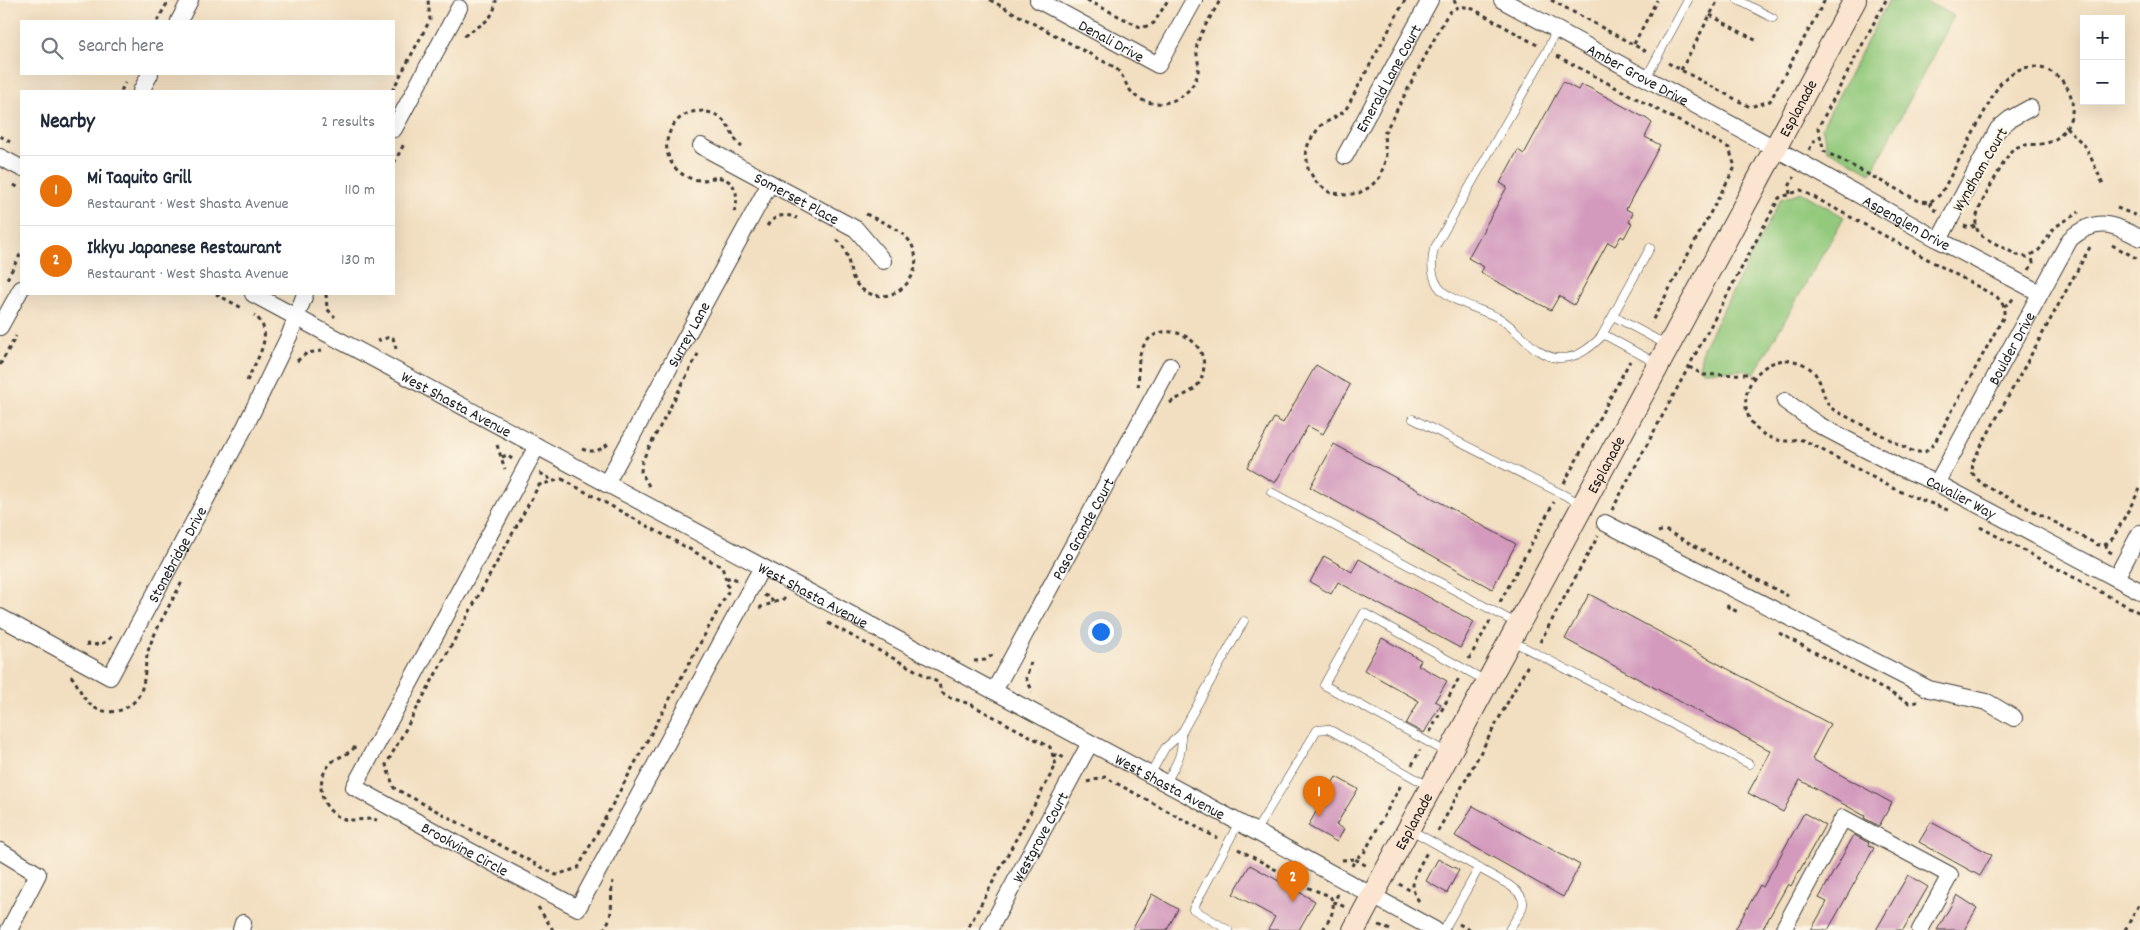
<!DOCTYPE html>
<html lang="en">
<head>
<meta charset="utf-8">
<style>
  :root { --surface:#fff; --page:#f2f2f3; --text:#1f2937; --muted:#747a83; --line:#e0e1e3; --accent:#c8321e }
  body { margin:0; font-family:Dekko,sans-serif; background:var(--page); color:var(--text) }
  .controls { position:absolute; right:15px; top:15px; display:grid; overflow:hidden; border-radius:0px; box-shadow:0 5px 20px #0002 }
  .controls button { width:45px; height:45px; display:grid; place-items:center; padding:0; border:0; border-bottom:1px solid var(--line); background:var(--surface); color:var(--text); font:25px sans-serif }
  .you { position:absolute; left:1100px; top:631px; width:18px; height:18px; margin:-12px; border:4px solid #fff; border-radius:50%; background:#1a73e8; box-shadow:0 0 0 8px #1a73e833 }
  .badge { display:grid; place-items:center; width:32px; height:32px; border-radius:50%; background:var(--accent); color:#fff; font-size:16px; font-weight:700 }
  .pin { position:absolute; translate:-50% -41px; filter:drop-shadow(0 1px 2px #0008) }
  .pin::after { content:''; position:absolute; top:26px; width:18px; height:15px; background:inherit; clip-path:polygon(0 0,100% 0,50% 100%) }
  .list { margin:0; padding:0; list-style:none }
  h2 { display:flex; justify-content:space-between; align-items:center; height:65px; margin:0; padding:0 20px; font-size:21px }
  h2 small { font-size:16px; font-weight:400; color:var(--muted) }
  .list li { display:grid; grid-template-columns:32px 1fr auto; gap:15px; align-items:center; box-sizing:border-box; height:70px; padding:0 20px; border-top:1px solid var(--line) }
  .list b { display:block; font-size:19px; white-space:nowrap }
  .list p { margin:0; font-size:16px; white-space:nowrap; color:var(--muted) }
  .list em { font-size:16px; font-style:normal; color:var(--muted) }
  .icon { flex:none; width:28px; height:28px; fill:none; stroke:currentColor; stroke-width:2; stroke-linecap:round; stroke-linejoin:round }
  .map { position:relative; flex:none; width:2140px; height:930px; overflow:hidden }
  .search { position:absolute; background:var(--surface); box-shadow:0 5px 20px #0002; left:20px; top:20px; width:375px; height:55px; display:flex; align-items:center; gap:12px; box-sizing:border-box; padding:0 18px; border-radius:0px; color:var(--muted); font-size:19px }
  .panel { position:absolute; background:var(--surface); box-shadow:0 5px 20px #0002; left:20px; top:90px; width:375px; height:205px; border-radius:0px }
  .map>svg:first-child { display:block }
  .green { fill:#92c97c; stroke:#57724c }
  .building { fill:#d39abd }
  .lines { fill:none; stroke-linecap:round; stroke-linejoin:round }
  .service-casing { stroke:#3c3935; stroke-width:9 }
  .minor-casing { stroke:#3c3935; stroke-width:18 }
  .secondary-casing { stroke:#3c3935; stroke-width:24 }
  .path { stroke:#3c3935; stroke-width:3; stroke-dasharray:4 4; stroke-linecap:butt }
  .service { stroke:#fff; stroke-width:8 }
  .minor { stroke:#fff; stroke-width:16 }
  .secondary { stroke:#fce5d0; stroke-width:22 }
  .labels { text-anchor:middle; stroke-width:4; stroke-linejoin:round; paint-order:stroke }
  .street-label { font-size:16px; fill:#1c1c1c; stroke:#fcf5e5 }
</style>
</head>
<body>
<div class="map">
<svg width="2140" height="930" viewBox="0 0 2140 930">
  <rect width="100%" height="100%" fill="#fcf5e5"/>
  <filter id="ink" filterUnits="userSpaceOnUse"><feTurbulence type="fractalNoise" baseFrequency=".02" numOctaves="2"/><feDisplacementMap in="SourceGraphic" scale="10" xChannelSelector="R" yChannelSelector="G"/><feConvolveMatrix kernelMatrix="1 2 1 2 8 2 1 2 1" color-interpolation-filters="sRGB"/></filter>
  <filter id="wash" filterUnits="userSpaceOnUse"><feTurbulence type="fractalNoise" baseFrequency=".0096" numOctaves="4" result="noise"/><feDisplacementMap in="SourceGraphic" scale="20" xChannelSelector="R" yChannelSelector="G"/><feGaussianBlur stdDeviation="1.12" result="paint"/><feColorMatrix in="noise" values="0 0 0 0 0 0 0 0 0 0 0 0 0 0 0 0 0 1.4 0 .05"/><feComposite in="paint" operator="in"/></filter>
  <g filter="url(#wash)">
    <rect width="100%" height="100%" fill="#f2dec0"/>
    <!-- green -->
    <g class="green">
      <polygon points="1889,0 1923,0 1954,16 1871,173 1827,149 1822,127"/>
      <polygon points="1801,192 1844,217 1754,374 1745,370 1703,371 1699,368 1703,348 1781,199"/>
    </g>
    <g id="blocks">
      <!-- building -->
      <g class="building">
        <polygon points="1563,82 1578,90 1581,85 1588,87 1647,119 1652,123 1645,137 1660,145 1626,209 1633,213 1629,222 1632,223 1624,238 1621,236 1615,246 1608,242 1574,305 1559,296 1551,310 1486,276 1481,272 1484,267 1468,258 1507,187 1500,183 1518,150 1524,154"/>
        <polygon points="1316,365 1350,385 1323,434 1308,426 1275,483 1247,467 1274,418 1283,423"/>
        <polygon points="1334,444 1516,544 1492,589 1310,487"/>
        <polygon points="1324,556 1352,572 1359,559 1474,622 1460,648 1338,582 1331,594 1310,582"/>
        <polygon points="1589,594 1830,724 1812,759 1892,803 1879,826 1864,818 1865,816 1800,780 1783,812 1748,793 1771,751 1565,639"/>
        <polygon points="1382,638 1421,660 1418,665 1447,681 1435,701 1441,704 1424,733 1406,724 1419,701 1364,670"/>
        <polygon points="1336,777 1358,789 1336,825 1344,829 1337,842 1308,826"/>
        <polygon points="1473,806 1580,865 1563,897 1455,836"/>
        <polygon points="1804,813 1825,825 1791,886 1788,884 1762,930 1735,930 1760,885 1763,887"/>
        <polygon points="1931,822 1992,855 1980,876 1919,842"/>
        <polygon points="1854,835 1869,843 1868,845 1874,848 1828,930 1811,930 1827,902 1819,898"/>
        <polygon points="1438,859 1459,870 1447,893 1426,881"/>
        <polygon points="1250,865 1315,901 1299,930 1268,930 1275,917 1233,894"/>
        <polygon points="1908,875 1928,887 1903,930 1876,930"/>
        <polygon points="1152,894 1178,909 1167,930 1132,930"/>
        <polygon points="1957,895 1977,908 1964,930 1937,930"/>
      </g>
    </g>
  </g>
  <g filter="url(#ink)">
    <use href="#blocks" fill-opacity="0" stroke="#3c3935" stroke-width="1"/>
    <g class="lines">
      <!-- service casing -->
      <g class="service-casing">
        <g id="service">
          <polyline points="1738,0 1773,18"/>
          <path d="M 1556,30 L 1547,51 L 1434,249 C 1431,262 1431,275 1438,286 C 1449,302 1482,309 1499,318 C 1518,329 1535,357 1558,358 C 1576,359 1589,349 1601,337 L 1650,248"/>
          <polyline points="1646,78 1688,0"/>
          <polyline points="1613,316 1667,345"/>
          <polyline points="1603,334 1656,363"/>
          <polyline points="1413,419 1582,504"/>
          <polyline points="1271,492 1516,623"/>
          <polyline points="1512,641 1749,764"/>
          <polyline points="1181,734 1244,621"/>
          <polyline points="1448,753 1324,685 1364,613 1486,681"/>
          <path d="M 1150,775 L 1165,748 L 1181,734 C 1184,755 1175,765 1166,783"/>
          <path d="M 1411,830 L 1509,885 C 1534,902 1521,909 1509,930"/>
          <polyline points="1255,832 1317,730 1327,729 1332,731 1430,787"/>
          <polyline points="1228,930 1193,909 1239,822"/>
          <polyline points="1444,930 1479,868"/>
        </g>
      </g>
      <!-- minor casing -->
      <g class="minor-casing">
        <g id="minor">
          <path id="s1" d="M 1038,0 L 1158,65 L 1194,0"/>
          <path id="s2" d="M 1502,0 L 1802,163 L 1939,240 L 2040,293"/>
          <polyline points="179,21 190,0"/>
          <polyline points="141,91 150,74"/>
          <polyline points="394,129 459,8"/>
          <path id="s3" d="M 701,146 L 856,229 L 883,261"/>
          <path id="s4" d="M 1345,156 L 1430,0"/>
          <polyline points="0,157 21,168"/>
          <polyline points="1939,240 1998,129 2010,119 2030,108"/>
          <path id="s5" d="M 253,294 L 1227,816 L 1435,930"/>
          <polyline points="0,327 21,289"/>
          <path id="s6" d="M 1785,401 L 1819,425 L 1899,467 L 1937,483 L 2140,591"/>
          <path id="s7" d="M 537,446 L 354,787 L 468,850 L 578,908 L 762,567"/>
          <path id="s8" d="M 1937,483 L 2070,239 C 2096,217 2113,223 2140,238"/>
          <path id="s9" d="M 606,484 L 770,183"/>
          <polyline points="1605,523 1929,689 1987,702 2014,718"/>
          <polyline points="2116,578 2140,533"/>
          <path id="s10" d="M 0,617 L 110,677 L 246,425 L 290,334 L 305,294"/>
          <path id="s11" d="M 994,691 L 1170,366"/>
          <polyline points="0,851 38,874 9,930"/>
          <polyline points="241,930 243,923"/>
          <path id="s12" d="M 989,930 L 1090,743"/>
          <polyline points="1783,930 1843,818 1950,875 1920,930"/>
        </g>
      </g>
      <!-- secondary casing -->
      <g class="secondary-casing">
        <g id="secondary">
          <path id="s13" d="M 1354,930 L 1855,0"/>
        </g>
      </g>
      <!-- path -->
      <g class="path">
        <path d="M 990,0 L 1114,67 C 1125,74 1125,91 1140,99 C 1163,111 1193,97 1198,72 C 1200,63 1195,53 1197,45 C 1201,30 1213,14 1220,0"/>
        <polyline points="1087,0 1142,28 1154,23 1168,0"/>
        <path d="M 1405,0 L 1345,111 L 1320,126 L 1309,142 L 1306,151 L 1308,169 L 1316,182 L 1329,192 L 1345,195 L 1359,193 L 1370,187 L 1380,177 L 1386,158 L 1384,134 L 1446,17 C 1453,6 1462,5 1473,9 L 1537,45"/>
        <polyline points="1454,0 1457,7"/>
        <polyline points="1551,0 1647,52"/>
        <path d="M 1886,0 L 1818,128 L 1824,151 L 1919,201 L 1930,202 L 1941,194 L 1997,88 C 2033,36 2099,92 2061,134 C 2045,152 2026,138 2011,151 C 2003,164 1976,208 1976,221 C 1975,229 1979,234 1985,238 L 2017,255 L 2027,257 L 2039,250 L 2055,227 L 2079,212"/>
        <polyline points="1710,15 1757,41"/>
        <polyline points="157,21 169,0"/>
        <path d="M 464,36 C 479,25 494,22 496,0"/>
        <polyline points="1634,44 1657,0"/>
        <polyline points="1557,56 1729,148 1735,167 1651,323"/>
        <polyline points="1668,63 1750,107 1770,101 1825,0"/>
        <polyline points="1681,70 1718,0"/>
        <polyline points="121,91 125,83"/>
        <polyline points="392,91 430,20 428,0"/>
        <polyline points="2066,127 2086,147 2104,186"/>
        <polyline points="0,136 10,142"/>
        <polyline points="1809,150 1814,141 1820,139"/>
        <polyline points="394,163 405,142"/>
        <polyline points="14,185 21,189"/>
        <polyline points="1790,194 1789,187 1794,177"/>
        <polyline points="1930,202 1933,209 1937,211"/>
        <polyline points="2117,208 2140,217"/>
        <path d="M 734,212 C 739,199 738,182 721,178 C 715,176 709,180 703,180 C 681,181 664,161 667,141 C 669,130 675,121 683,116 C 697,107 718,111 727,125 C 733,133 734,141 742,147"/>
        <path d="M 767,226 C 775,215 785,213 797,218"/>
        <polyline points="1964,226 1969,228 1976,226"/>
        <path d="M 837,240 C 854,253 844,277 863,290 C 896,312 934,267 906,237 C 896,227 879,221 866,214"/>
        <polyline points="2112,245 2140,260"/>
        <polyline points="2090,247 1973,461 1972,473 1982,484 2098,545 2107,544 2113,538 2140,489"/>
        <polyline points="2029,270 2033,263 2032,256"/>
        <polyline points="7,279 21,253"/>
        <polyline points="216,294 242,308"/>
        <polyline points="326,294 327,309 335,317"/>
        <polyline points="2004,306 2010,303 2014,297"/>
        <polyline points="377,341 390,337 393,338 397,352"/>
        <polyline points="297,361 307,353 322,351"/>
        <polyline points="0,365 16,336"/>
        <polyline points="1689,367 1704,375 1748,374 1754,378"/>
        <path d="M 247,381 C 256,360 277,332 254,315"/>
        <path d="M 1138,387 C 1140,375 1136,362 1142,349 C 1158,314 1211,337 1203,373 C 1202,378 1200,383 1196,387 C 1189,394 1178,397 1170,403"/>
        <polyline points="497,445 505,469"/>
        <path d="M 582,449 C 592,453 600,451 608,444"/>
        <polyline points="502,457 507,455 512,459"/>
        <polyline points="540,473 549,478 550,482"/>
        <polygon points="562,479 722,567 729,590 578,868 556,875 394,788 386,765 539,485"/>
        <polyline points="1564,483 1630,361"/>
        <polyline points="649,486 641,472 642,461 699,352"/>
        <path d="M 1612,510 L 1779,198 L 1801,190 L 1997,297 L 2004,306 L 2004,316 L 1934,444 L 1925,452 L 1914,452 L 1834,410 C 1818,398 1827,376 1803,364 C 1764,346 1727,397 1756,428 C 1763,436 1776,441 1787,441 C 1792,441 1797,438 1802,440 C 1811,443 1821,449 1829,454 C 1851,465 1872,477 1893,488 C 1911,497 1932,503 1950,511"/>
        <polyline points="1980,527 2140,613"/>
        <polyline points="1658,532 1665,530 1788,596"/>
        <polyline points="2105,544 2108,551 2112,553"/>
        <polyline points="726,579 731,577 737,580"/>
        <polyline points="764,595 771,598 773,603"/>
        <polyline points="1500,602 1554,502"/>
        <polyline points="1727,605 1728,607 1740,613"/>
        <polyline points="760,609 761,607 784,599 786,600"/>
        <polyline points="828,623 939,683 941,692 951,698 970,704 1050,747 1056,765 967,930"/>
        <polyline points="1779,633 1909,703 1918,702"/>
        <polyline points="1540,642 1598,536"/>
        <path d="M 86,644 C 97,646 105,644 112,636"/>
        <polyline points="1469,659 1490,621"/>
        <polyline points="974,661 985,660 994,654"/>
        <polyline points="1031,662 1026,678 1033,692"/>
        <path d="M 71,676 C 81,687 81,701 97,709 C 104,712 115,713 123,709 C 151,697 141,668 150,645 C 159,623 172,601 183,580"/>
        <polyline points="1430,732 1459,678"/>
        <path d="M 355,747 C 348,755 339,756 332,762 C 314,778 319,810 342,818 C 353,823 365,817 377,820"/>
        <polyline points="1053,756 1058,754 1064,758"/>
        <polyline points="1412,765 1420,750"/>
        <polyline points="1087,782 1105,777 1217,838"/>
        <polyline points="1438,831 1529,663"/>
        <path d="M 1238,849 L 1309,888 L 1330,896 C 1338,909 1329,919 1323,930"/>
        <polyline points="1342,860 1355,859 1364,853 1402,783"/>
        <polyline points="1352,866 1355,859 1367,866"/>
        <polyline points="1399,884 1413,892"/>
        <polyline points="1338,894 1334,902 1345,907"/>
        <path d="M 1419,901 C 1405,885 1419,868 1427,852"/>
        <polyline points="538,907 553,930"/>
        <polyline points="1459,924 1470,930"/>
        <polyline points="1379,925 1390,930"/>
        <path d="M 603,930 C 616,915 609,898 613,881"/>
        <polyline points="2125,930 2140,903"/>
      </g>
      <!-- service -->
      <use href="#service" class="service"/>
      <!-- minor -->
      <use href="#minor" class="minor"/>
      <!-- secondary -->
      <use href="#secondary" class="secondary"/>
    </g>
  </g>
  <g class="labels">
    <!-- street labels -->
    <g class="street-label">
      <text dy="6" stroke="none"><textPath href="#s1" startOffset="84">Denali Drive</textPath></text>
      <text dy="6" stroke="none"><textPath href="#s2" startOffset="155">Amber Grove Drive</textPath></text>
      <text dy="6" stroke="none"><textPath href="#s4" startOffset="89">Emerald Lane Court</textPath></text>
      <text dy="6" stroke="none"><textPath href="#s13" startOffset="934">Esplanade</textPath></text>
      <text transform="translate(1979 169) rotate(-60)" y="6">Wyndham Court</text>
      <text dy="6" stroke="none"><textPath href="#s3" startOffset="109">Somerset Place</textPath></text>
      <text dy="6" stroke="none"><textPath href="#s2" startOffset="462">Aspenglen Drive</textPath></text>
      <text dy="6" stroke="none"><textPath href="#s9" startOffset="171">Surrey Lane</textPath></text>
      <text dy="6" stroke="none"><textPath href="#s8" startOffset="154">Boulder Drive</textPath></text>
      <text dy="6" stroke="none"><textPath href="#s5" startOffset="231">West Shasta Avenue</textPath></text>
      <text dy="6" stroke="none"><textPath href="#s13" startOffset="529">Esplanade</textPath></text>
      <text dy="6" stroke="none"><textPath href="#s6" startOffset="201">Cavalier Way</textPath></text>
      <text dy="6" stroke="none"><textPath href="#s11" startOffset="185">Paso Grande Court</textPath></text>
      <text dy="6" stroke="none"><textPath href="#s10" startOffset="265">Stonebridge Drive</textPath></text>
      <text dy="6" stroke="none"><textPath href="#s5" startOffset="636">West Shasta Avenue</textPath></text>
      <text dy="6" stroke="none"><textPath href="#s5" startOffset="1041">West Shasta Avenue</textPath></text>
      <text dy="6" stroke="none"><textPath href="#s13" startOffset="124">Esplanade</textPath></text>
      <text dy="6" stroke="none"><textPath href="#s12" startOffset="106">Westgrove Court</textPath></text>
      <text dy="6" stroke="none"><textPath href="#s7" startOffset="514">Brookvine Circle</textPath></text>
    </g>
  </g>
</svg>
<div class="controls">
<button>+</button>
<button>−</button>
</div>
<div class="you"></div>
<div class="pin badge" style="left:1319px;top:817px;background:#e8710a">1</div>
<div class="pin badge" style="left:1293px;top:902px;background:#e8710a">2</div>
<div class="search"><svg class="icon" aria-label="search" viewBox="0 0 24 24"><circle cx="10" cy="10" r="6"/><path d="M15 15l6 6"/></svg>Search here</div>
<section class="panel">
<h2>Nearby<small>2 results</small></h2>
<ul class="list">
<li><span class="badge" style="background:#e8710a">1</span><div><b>Mi Taquito Grill</b><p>Restaurant · West Shasta Avenue</p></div><em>110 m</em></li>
<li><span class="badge" style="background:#e8710a">2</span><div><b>Ikkyu Japanese Restaurant</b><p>Restaurant · West Shasta Avenue</p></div><em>130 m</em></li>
</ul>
</section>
</div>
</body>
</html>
